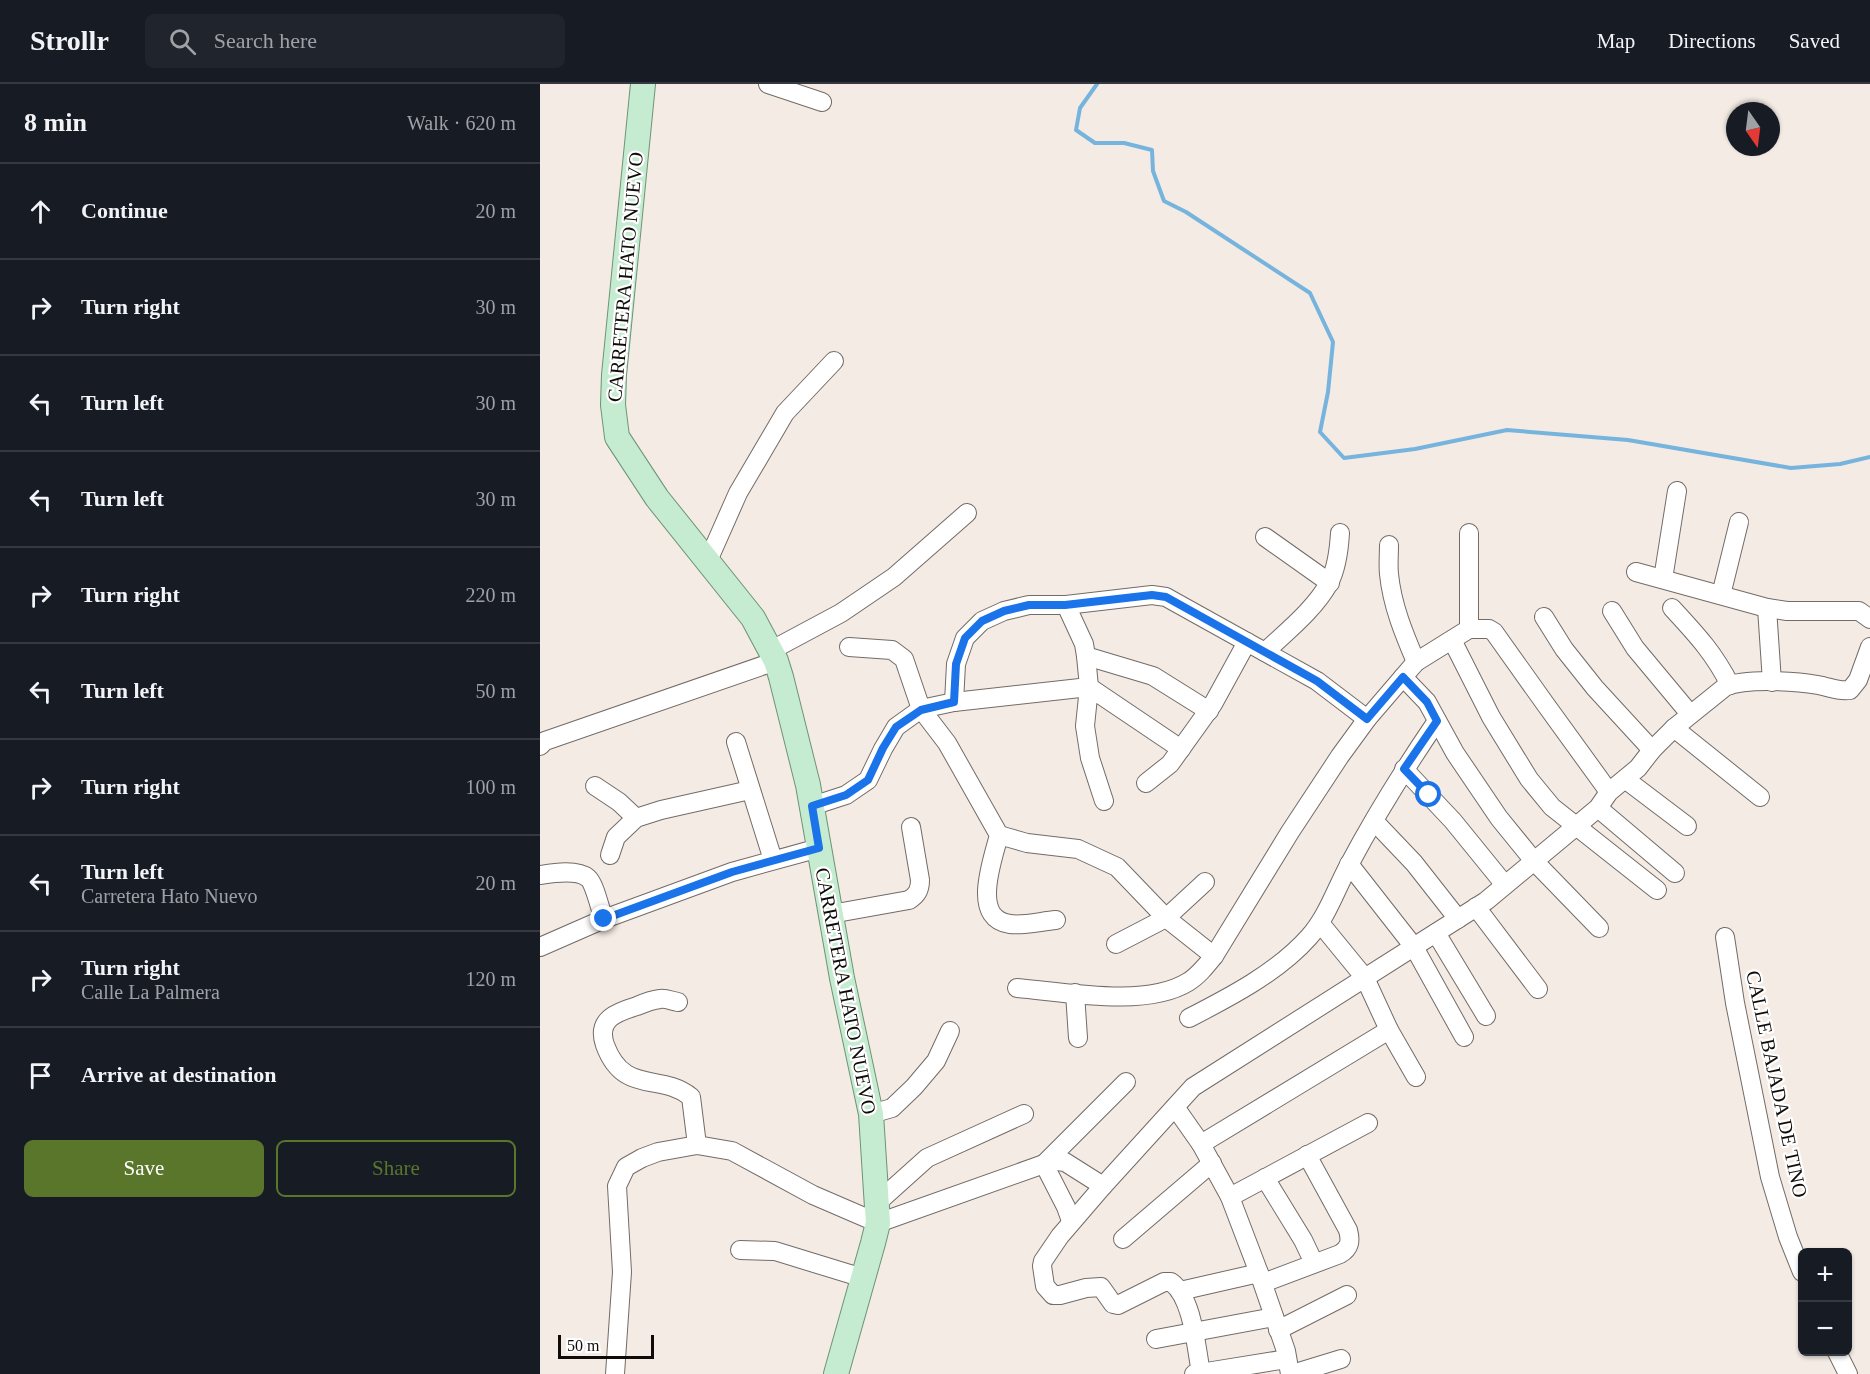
<!DOCTYPE html>
<html lang="en">
<head>
<meta charset="utf-8">
<style>
  :root { --surface:#171b24; --page:#20242c; --text:#f1f3f6; --muted:#9ea1a6; --line:#363941; --accent:#5a762b }
  body { margin:0; font-family:"Times New Roman",serif; background:var(--page); color:var(--text) }
  .controls { position:absolute; right:18px; bottom:18px; display:grid; overflow:hidden; border-radius:9px; box-shadow:0 2px 4px #0004 }
  .controls button { width:54px; height:54px; display:grid; place-items:center; padding:0; border:0; border-bottom:2px solid var(--line); background:var(--surface); color:var(--text); font:30px sans-serif }
  .compass { position:absolute; left:1186px; top:18px; width:54px; height:54px; border-radius:50%; background:var(--surface); box-shadow:0 2px 4px #0004; rotate:166deg }
  .scale { position:absolute; left:18px; bottom:15px; width:96px; box-sizing:border-box; padding-left:6px; border:3px solid #0e0b09; border-top:0; font-size:16px; line-height:21px; white-space:nowrap; color:#0e0b09; -webkit-text-stroke:4px #fff; paint-order:stroke }
  .stop { position:absolute; width:18px; height:18px; margin:-14px; border:4px solid #1a73e8; border-radius:50%; background:#fff }
  .stop.end { background:#1a73e8; border-color:#fff; box-shadow:0 2px 6px #0008 }
  .list { margin:0; padding:0; list-style:none }
  h2 { display:flex; justify-content:space-between; align-items:center; height:78px; margin:0; padding:0 24px; font-size:26px }
  h2 small { font-size:20px; font-weight:400; color:var(--muted) }
  .list li { display:grid; grid-template-columns:39px 1fr auto; gap:18px; align-items:center; box-sizing:border-box; height:96px; padding:0 24px; border-top:2px solid var(--line) }
  .list b { display:block; font-size:22px; white-space:nowrap }
  .list p { margin:0; font-size:20px; white-space:nowrap; color:var(--muted) }
  .list em { font-size:20px; font-style:normal; color:var(--muted) }
  .actions { display:flex; gap:12px; padding:18px 24px }
  .actions a { flex:1; padding:14px 0; border:2px solid var(--accent); border-radius:9px; text-align:center; font-size:21px; color:var(--accent) }
  .actions .main { background:var(--accent); color:#fff }
  .icon { flex:none; width:33px; height:33px; fill:none; stroke:currentColor; stroke-width:2; stroke-linecap:round; stroke-linejoin:round }
  .map { position:relative; flex:none; width:1330px; height:1290px; overflow:hidden }
  header { display:flex; align-items:center; gap:36px; box-sizing:border-box; height:84px; padding:0 30px; background:var(--surface); border-bottom:2px solid var(--line) }
  header strong { font-size:28px }
  nav { display:flex; gap:33px; margin-inline-start:auto; font-size:21px }
  .search { width:420px; height:54px; background:var(--page); display:flex; align-items:center; gap:15px; box-sizing:border-box; padding:0 21px; border-radius:9px; color:var(--muted); font-size:22px }
  main { display:flex }
  aside { flex:1; background:var(--surface) }
  .map>svg:first-child { display:block }
  .lines { fill:none; stroke-linecap:round; stroke-linejoin:round }
  .stream { stroke:#76b4dd; stroke-width:4 }
  .minor-casing { stroke:#736b66; stroke-width:20 }
  .major-casing { stroke:#6c9476; stroke-width:26 }
  .minor { stroke:#fff; stroke-width:18 }
  .major { stroke:#c5ebd0; stroke-width:24 }
  .route { stroke:#1a73e8; stroke-width:8 }
  .labels { text-anchor:middle; stroke-width:4.5; stroke-linejoin:round; paint-order:stroke }
  .street-label { font-size:20px; fill:#0e0b09; stroke:#fff }
</style>
</head>
<body>
<header>
<strong>Strollr</strong>
<div class="search"><svg class="icon" aria-label="search" viewBox="0 0 24 24"><circle cx="10" cy="10" r="6"/><path d="M15 15l6 6"/></svg>Search here</div>
<nav><a>Map</a><a>Directions</a><a>Saved</a></nav>
</header>
<main>
<aside>
<h2>8 min<small>Walk · 620 m</small></h2>
<ul class="list">
<li><svg class="icon" aria-label="ahead" viewBox="0 0 24 24"><path d="M12 20V5M6 11l6-6 6 6"/></svg><div><b>Continue</b></div><em>20 m</em></li>
<li><svg class="icon" aria-label="right" viewBox="0 0 24 24"><path d="M7 20v-9h11M14 6l5 5-5 5"/></svg><div><b>Turn right</b></div><em>30 m</em></li>
<li><svg class="icon" aria-label="left" viewBox="0 0 24 24"><path d="M17 20v-9H6M10 6l-5 5 5 5"/></svg><div><b>Turn left</b></div><em>30 m</em></li>
<li><svg class="icon" aria-label="left" viewBox="0 0 24 24"><path d="M17 20v-9H6M10 6l-5 5 5 5"/></svg><div><b>Turn left</b></div><em>30 m</em></li>
<li><svg class="icon" aria-label="right" viewBox="0 0 24 24"><path d="M7 20v-9h11M14 6l5 5-5 5"/></svg><div><b>Turn right</b></div><em>220 m</em></li>
<li><svg class="icon" aria-label="left" viewBox="0 0 24 24"><path d="M17 20v-9H6M10 6l-5 5 5 5"/></svg><div><b>Turn left</b></div><em>50 m</em></li>
<li><svg class="icon" aria-label="right" viewBox="0 0 24 24"><path d="M7 20v-9h11M14 6l5 5-5 5"/></svg><div><b>Turn right</b></div><em>100 m</em></li>
<li><svg class="icon" aria-label="left" viewBox="0 0 24 24"><path d="M17 20v-9H6M10 6l-5 5 5 5"/></svg><div><b>Turn left</b><p>Carretera Hato Nuevo</p></div><em>20 m</em></li>
<li><svg class="icon" aria-label="right" viewBox="0 0 24 24"><path d="M7 20v-9h11M14 6l5 5-5 5"/></svg><div><b>Turn right</b><p>Calle La Palmera</p></div><em>120 m</em></li>
<li><svg class="icon" aria-label="arrive" viewBox="0 0 24 24"><path d="M6 21V4h12l-3 4 3 4H6"/></svg><div><b>Arrive at destination</b></div></li>
</ul>
<div class="actions"><a class="main">Save</a><a>Share</a></div>
</aside>
<div class="map">
<svg width="1330" height="1290" viewBox="0 0 1330 1290">
  <rect width="100%" height="100%" fill="#f4ebe5"/>
  <g class="lines">
    <!-- stream -->
    <polyline class="stream" points="557,0 540,24 536,46 555,59 584,59 612,66 613,87 624,117 646,128 770,209 793,258 788,308 780,348 804,374 875,365 967,346 1088,356 1251,384 1300,380 1330,373"/>
    <!-- minor casing -->
    <g class="minor-casing">
      <g id="minor">
        <polyline points="228,0 282,18"/>
        <polyline points="929,449 929,545"/>
        <polyline points="725,453 790,499"/>
        <path d="M 849,461 C 849,471 848,481 849,490 C 852,521 864,550 876,578"/>
        <polyline points="167,479 198,409 245,329 294,277"/>
        <polyline points="1096,488 1227,524 1247,527 1319,527 1330,535"/>
        <polyline points="1123,495 1137,407"/>
        <polyline points="1181,511 1199,438"/>
        <path d="M 1132,524 C 1156,550 1174,569 1190,601"/>
        <polyline points="1227,524 1232,598"/>
        <polyline points="1072,527 1095,564 1150,630"/>
        <polyline points="1004,533 1024,565 1055,604 1112,666"/>
        <polyline points="912,556 951,633 989,695 1012,723 1117,806"/>
        <path d="M 309,563 L 352,566 L 364,575 L 381,625 L 407,659 L 459,751 C 453,775 430,835 470,840 C 484,842 502,837 516,836"/>
        <polyline points="230,567 301,529 354,493 427,429"/>
        <path d="M 725,568 C 746,548 775,525 789,499 C 797,484 799,466 800,449"/>
        <polyline points="546,572 613,592 669,627"/>
        <polyline points="863,593 887,618 915,669 959,734 994,777 1059,844"/>
        <polyline points="414,618 416,580 425,554 442,537 464,527 489,521 526,521 612,511 626,513 633,517 777,597 827,635"/>
        <polyline points="1134,644 1220,713"/>
        <polyline points="196,658 233,776"/>
        <polyline points="0,662 5,657 236,577"/>
        <polyline points="864,685 913,737 965,801"/>
        <polyline points="1085,695 1147,742"/>
        <polyline points="606,699 630,680 673,620 707,558"/>
        <polyline points="55,702 79,718 96,734"/>
        <polyline points="564,717 550,674 545,642 549,603 641,665"/>
        <polyline points="272,722 306,711 328,696 343,665 356,643 381,625 414,618 549,603 546,572 544,560 526,521"/>
        <polyline points="1058,724 1135,789"/>
        <polyline points="834,737 874,779 918,835"/>
        <polyline points="459,751 487,759 538,765 577,783 626,834 674,872"/>
        <polyline points="70,771 76,753 96,734 121,726 210,706"/>
        <polyline points="809,780 874,863 924,953"/>
        <path d="M 0,791 C 13,789 37,785 48,794 C 55,800 60,826 64,835"/>
        <polyline points="936,823 998,905"/>
        <path d="M 291,830 L 369,816 C 377,811 380,806 380,796 L 371,743"/>
        <polyline points="780,839 825,894 849,946 876,993"/>
        <polyline points="896,849 946,932"/>
        <polyline points="1185,853 1195,919 1230,1093 1248,1153 1262,1188"/>
        <polyline points="576,860 626,834 665,798"/>
        <polyline points="0,863 64,835 192,788 279,764"/>
        <path d="M 477,904 C 525,908 606,924 648,898 C 658,892 666,882 674,872 L 750,748 L 800,672 L 827,635 L 863,593 L 876,578 L 929,545 L 949,545 L 954,548 L 1006,621 L 1069,708"/>
        <polyline points="535,909 538,954"/>
        <path d="M 138,918 C 132,917 125,914 120,915 C 112,916 104,919 97,922 C 77,928 56,935 65,961 C 84,1012 120,988 151,1013 L 157,1061"/>
        <path d="M 649,934 C 690,913 738,888 769,853 C 787,833 796,805 809,781 C 835,732 865,684 897,637"/>
        <polyline points="635,1023 661,1060 690,1113 719,1189 746,1267 750,1290"/>
        <polyline points="331,1030 352,1024 374,1003 396,977 410,947"/>
        <polyline points="661,1060 849,946"/>
        <polyline points="725,1094 763,1156 774,1179"/>
        <path d="M 563,1102 L 520,1152 L 503,1177 L 502,1182 L 505,1202 L 513,1211 L 520,1211 L 546,1204 L 561,1203 L 573,1220 L 578,1221 L 624,1198 L 631,1198 C 653,1214 656,1263 661,1289"/>
        <polyline points="690,1113 828,1039"/>
        <polyline points="338,1118 387,1074 484,1030"/>
        <polyline points="531,1137 526,1123 504,1080 586,998"/>
        <polyline points="583,1155 672,1079"/>
        <polyline points="200,1166 235,1167 323,1194"/>
        <path d="M 723,1199 L 800,1170 C 810,1164 811,1157 808,1146 L 767,1071"/>
        <polyline points="640,1207 719,1189"/>
        <polyline points="738,1246 807,1211"/>
        <polyline points="616,1255 734,1233"/>
        <polyline points="1297,1268 1308,1290"/>
        <path d="M 75,1290 L 82,1188 L 77,1102 L 86,1083 L 102,1074 L 118,1068 L 157,1061 L 192,1067 L 273,1111 L 338,1139 L 504,1080 L 517,1077 L 525,1078 L 563,1102 L 653,1003 L 946,817 L 1058,724 L 1069,708 L 1098,684 L 1112,666 L 1134,644 L 1185,603 C 1205,594 1256,597 1278,601 C 1290,603 1298,608 1310,606 L 1318,596 L 1330,563"/>
        <polyline points="654,1290 747,1275"/>
        <polyline points="752,1290 801,1275"/>
      </g>
    </g>
    <!-- major casing -->
    <g class="major-casing">
      <polyline id="major" points="103,0 74,291 73,321 77,353 117,414 213,534 236,577 241,593 268,701 302,894 331,1030 338,1139 333,1159 296,1290"/>
    </g>
    <!-- minor -->
    <use href="#minor" class="minor"/>
    <!-- major -->
    <use href="#major" class="major"/>
  </g>
  <g class="lines">
    <!-- route -->
    <polyline class="route" points="64,835 192,788 279,764 272,722 306,711 328,696 343,664 356,643 381,626 414,618 416,580 425,554 442,537 464,527 489,521 525,521 612,511 626,513 777,597 827,635 863,593 887,618 897,637 864,685 889,711"/>
  </g>
  <g class="labels">
    <!-- street labels -->
    <g class="street-label">
      <text transform="translate(85 193) rotate(-85)" y="7">CARRETERA HATO NUEVO</text>
      <text transform="translate(306 907) rotate(79)" y="7">CARRETERA HATO NUEVO</text>
      <text transform="translate(1237 1000) rotate(78)" y="7">CALLE BAJADA DE TINO</text>
    </g>
  </g>
</svg>
<div class="controls">
<button>+</button>
<button>−</button>
</div>
<svg class="compass" viewBox="-18 -18 36 36"><path d="M0-13l5 13h-10z" fill="#e53935"/><path d="M0 13l5-13h-10z" fill="#9ea1a6"/></svg>
<div class="scale">50 m</div>
<div class="stop" style="left:889px;top:711px"></div>
<div class="stop end" style="left:64px;top:835px"></div>
</div>
</main>
</body>
</html>
